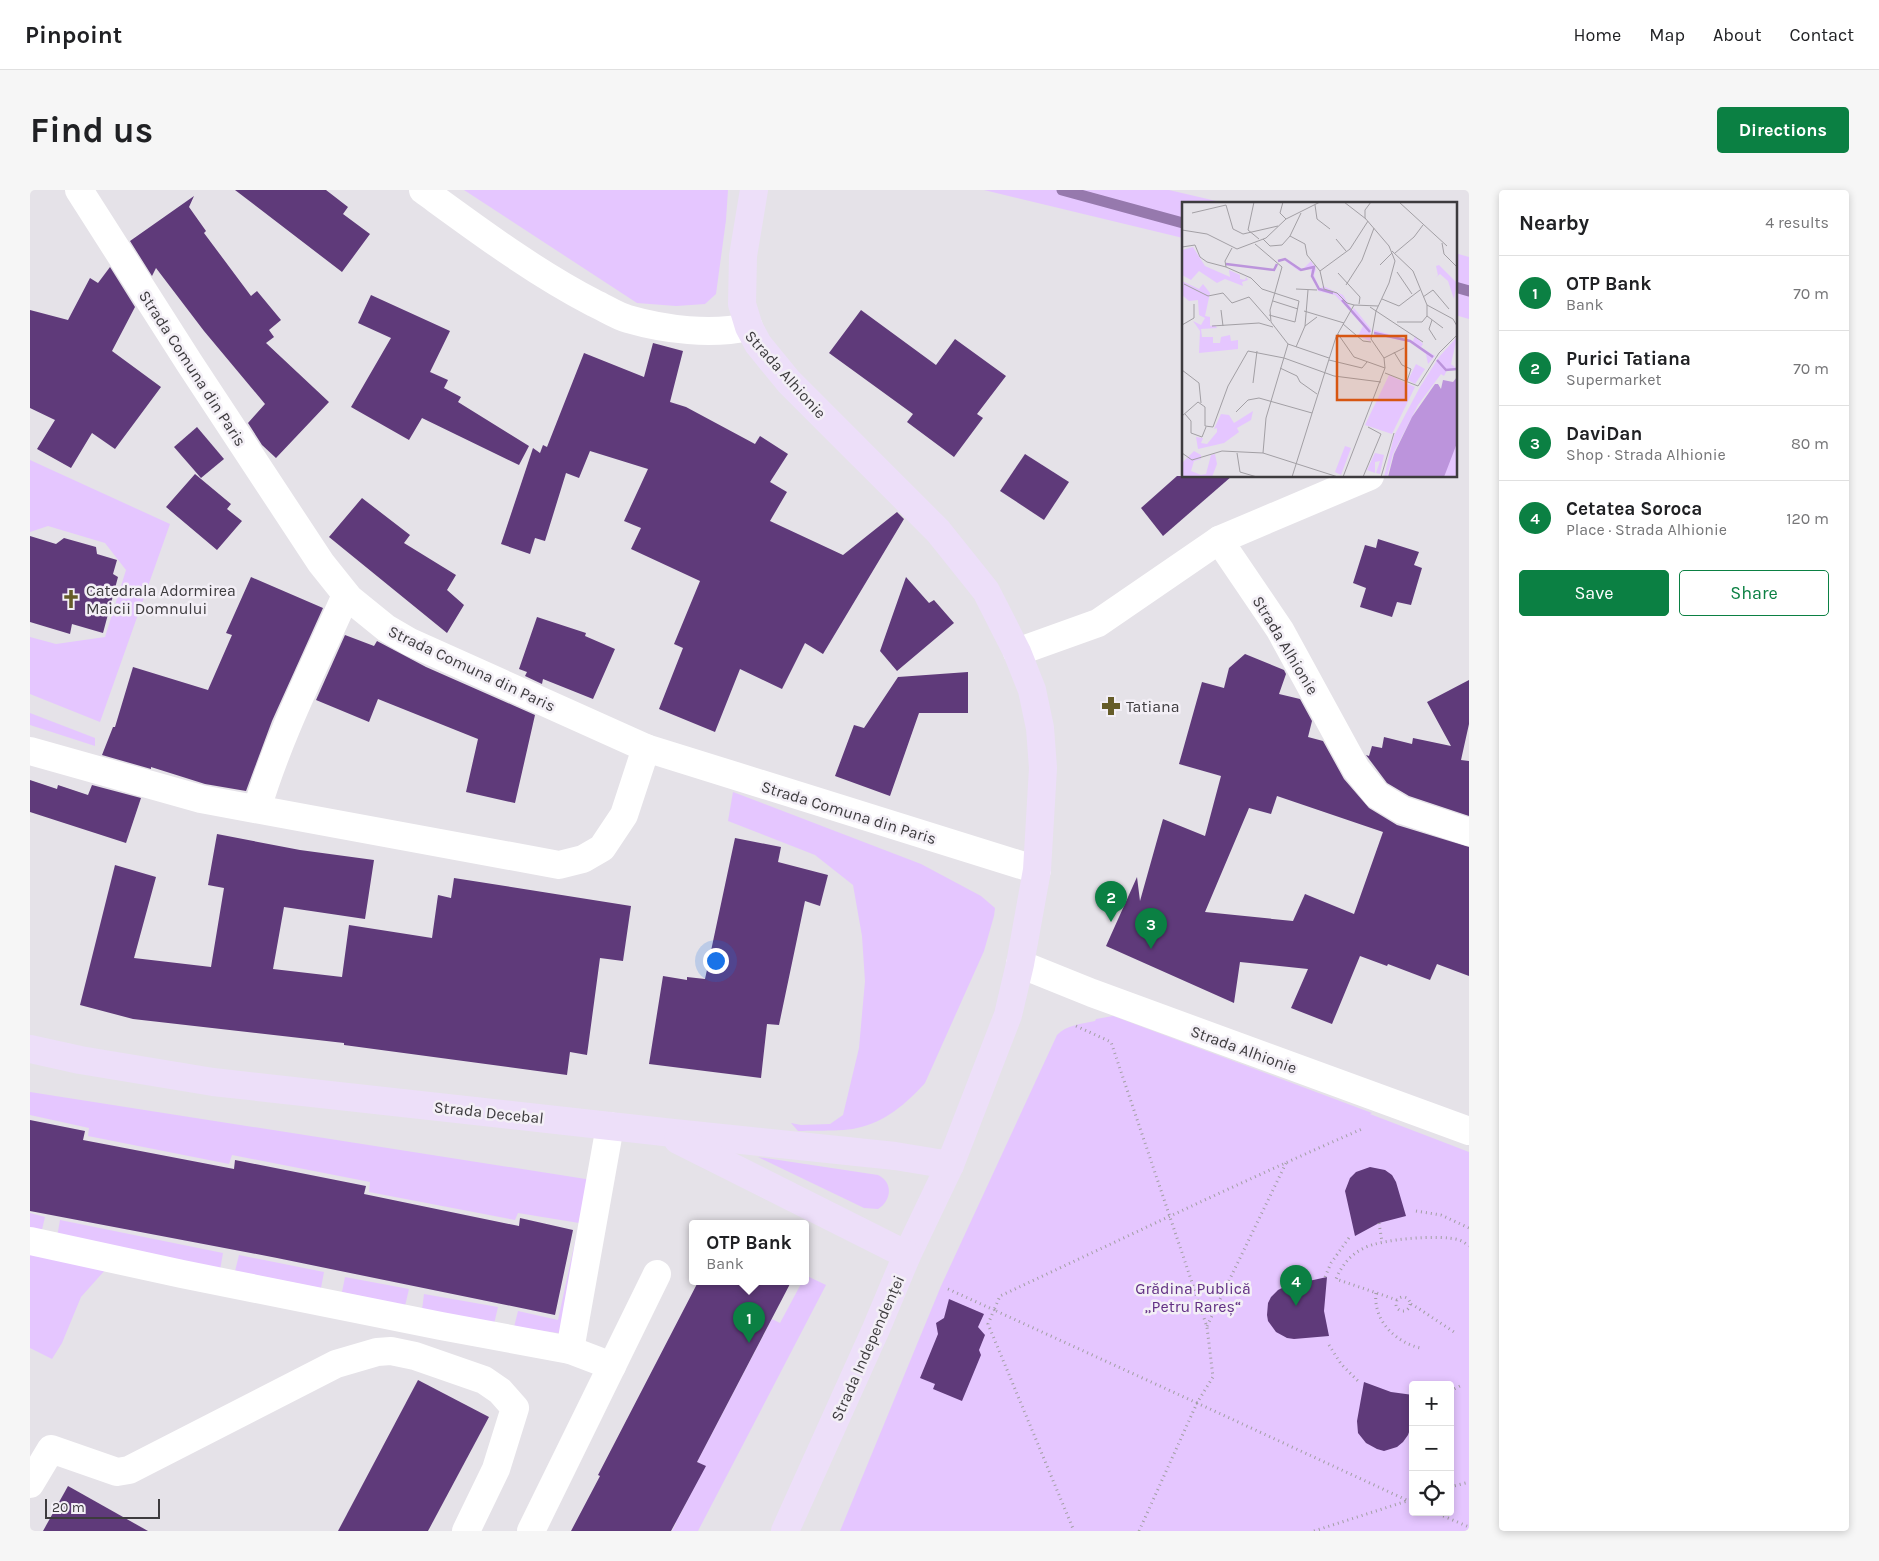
<!DOCTYPE html>
<html lang="en">
<head>
<meta charset="utf-8">
<style>
  :root { --surface:#fff; --page:#f6f6f6; --text:#202124; --muted:#757577; --line:#e0e0e0; --accent:#0b8043 }
  body { margin:0; font-family:Karla,sans-serif; background:var(--page); color:var(--text) }
  .controls { position:absolute; right:15px; bottom:15px; display:grid; overflow:hidden; border-radius:5px; box-shadow:0 2px 8px #0003 }
  .controls button { width:45px; height:45px; display:grid; place-items:center; padding:0; border:0; border-bottom:1px solid var(--line); background:var(--surface); color:var(--text); font:25px sans-serif }
  .scale { position:absolute; left:15px; bottom:12px; width:115px; box-sizing:border-box; padding-left:5px; border:2px solid #3d3b3e; border-top:0; font-size:14px; line-height:18px; white-space:nowrap; color:#3d3b3e; -webkit-text-stroke:4px #f3eff6; paint-order:stroke }
  .you { position:absolute; left:685px; top:770px; width:18px; height:18px; margin:-12px; border:4px solid #fff; border-radius:50%; background:#1a73e8; box-shadow:0 0 0 8px #1a73e833 }
  .badge { display:grid; place-items:center; width:32px; height:32px; border-radius:50%; background:var(--accent); color:#fff; font-size:16px; font-weight:700 }
  .pin { position:absolute; translate:-50% -41px; filter:drop-shadow(0 1px 2px #0008) }
  .pin::after { content:''; position:absolute; top:26px; width:18px; height:15px; background:inherit; clip-path:polygon(0 0,100% 0,50% 100%) }
  .popup { position:absolute; left:659px; top:1030px; width:120px; height:65px; box-sizing:border-box; display:grid; place-content:center; border-radius:5px; background:var(--surface); filter:drop-shadow(0 1px 4px #0005); font-size:16px; white-space:nowrap; color:var(--muted) }
  .popup b { font-size:19px; color:var(--text) }
  .popup::after { content:''; position:absolute; left:50%; top:100%; margin-left:-10px; border:10px solid transparent; border-top-color:var(--surface) }
  .list { margin:0; padding:0; list-style:none }
  h2 { display:flex; justify-content:space-between; align-items:center; height:65px; margin:0; padding:0 20px; font-size:21px }
  h2 small { font-size:16px; font-weight:400; color:var(--muted) }
  .list li { display:grid; grid-template-columns:32px 1fr auto; gap:15px; align-items:center; box-sizing:border-box; height:75px; padding:0 20px; border-top:1px solid var(--line) }
  .list b { display:block; font-size:19px; white-space:nowrap }
  .list p { margin:0; font-size:16px; white-space:nowrap; color:var(--muted) }
  .list em { font-size:16px; font-style:normal; color:var(--muted) }
  .actions { display:flex; gap:10px; padding:15px 20px }
  .actions a { flex:1; padding:11px 0; border:1px solid var(--accent); border-radius:5px; text-align:center; font-size:18px; color:var(--accent) }
  .actions .main { background:var(--accent); color:#fff }
  .icon { flex:none; width:28px; height:28px; fill:none; stroke:currentColor; stroke-width:2; stroke-linecap:round; stroke-linejoin:round }
  .map { position:relative; flex:none; width:1439px; height:1341px; overflow:hidden; border-radius:5px }
  header { display:flex; align-items:center; gap:30px; box-sizing:border-box; height:70px; padding:0 25px; background:var(--surface); border-bottom:1px solid var(--line) }
  header strong { font-size:24px }
  nav { display:flex; gap:28px; margin-inline-start:auto; font-size:18px }
  .intro { display:flex; align-items:center; justify-content:space-between; box-sizing:border-box; height:120px; padding:0 30px }
  h1 { margin:0; font-size:35px }
  .button { padding:12px 22px; border-radius:5px; background:var(--accent); color:#fff; font-size:18px; font-weight:700 }
  main { display:flex; gap:30px; padding:0 30px }
  aside { flex:1; background:var(--surface); border-radius:5px; box-shadow:0 2px 8px #0003 }
  .map>svg:first-child { display:block }
  .green { fill:#e5c6ff; fill-rule:evenodd }
  .lines { fill:none; stroke-linecap:round; stroke-linejoin:round }
  .stream { stroke:#9679ad; stroke-width:11 }
  .building { fill:#5f3a7a; fill-rule:evenodd }
  .path { stroke:#a29fa4; stroke-width:3; stroke-dasharray:1 4; stroke-linecap:butt }
  .minor { stroke:#fff; stroke-width:28 }
  .major { stroke:#eddff9; stroke-width:28 }
  .labels { text-anchor:middle; stroke-width:5; stroke-linejoin:round; paint-order:stroke }
  .street-label { font-size:16px; fill:#3d3b3e; stroke:#f3eff6 }
  .poi-label { font-size:16px; fill:#3d3b3e; stroke:#f3eff6; text-anchor:start }
  .park-label { font-size:16px; fill:#623084; stroke:#f3eff6 }
  .inset-river { fill:none; stroke:#bc94dc; stroke-width:2.5 }
  .inset-road { fill:none; stroke:#a29fa4; stroke-width:1 }
  .view { fill:#d75611; fill-opacity:0.15; stroke:#d75611; stroke-width:2.5 }
  .inset-edge { fill:none; stroke:#3d3b3e; stroke-width:2.5 }
</style>
</head>
<body>
<header>
<strong>Pinpoint</strong>
<nav><a>Home</a><a>Map</a><a>About</a><a>Contact</a></nav>
</header>
<div class="intro"><h1>Find us</h1><a class="button">Directions</a></div>
<main>
<div class="map">
<svg width="1439" height="1341" viewBox="0 0 1439 1341">
  <rect width="100%" height="100%" fill="#e5e2e8"/>
  <!-- green -->
  <g class="green">
    <polygon points="434,0 698,0 696,30 686,104 675,114 646,116 607,113"/>
    <polygon points="954,0 1139,0 1199,14 1153,14 1153,48"/>
    <polygon points="1425,63 1439,67 1439,129 1425,125"/>
    <polygon points="0,270 140,334 70,532 0,504 0,447 26,454 75,447 96,380 75,353 18,336 0,342"/>
    <polygon points="0,523 65,548 65,556 0,535"/>
    <path d="M 703,602 L 891,674 L 951,706 L 965,718 L 964,726 L 954,761 L 895,893 C 876,914 855,932 827,938 C 810,942 786,940 768,941 L 761,933 L 771,935 L 800,934 L 813,925 L 829,858 L 835,791 L 832,746 L 823,695 L 785,665 L 698,631 Z"/>
    <path d="M 1083,826 L 1342,923 L 1340,924 L 1439,962 L 1439,1341 L 810,1341 L 911,1096 L 1027,845 C 1036,835 1052,834 1065,831 L 1066,829 ZM 1383,1195 L 1420,1195 L 1420,1322 L 1383,1322 Z"/>
    <polygon points="0,902 562,990 539,1127 529,1143 484,1137 488,1121 528,1130 549,1033 488,1023 485,1030 339,1002 340,992 202,965 199,974 58,946 59,938 0,925"/>
    <path d="M 728,967 L 848,985 C 864,993 861,1011 848,1019 L 834,1018 Z"/>
    <polygon points="0,1023 15,1027 11,1044 0,1041"/>
    <polygon points="30,1030 193,1063 190,1080 27,1047"/>
    <polygon points="0,1062 76,1079 51,1107 32,1153 22,1169 0,1158"/>
    <polygon points="209,1065 294,1082 291,1098 205,1081"/>
    <polygon points="775,1085 796,1095 668,1341 642,1341 646,1333 638,1328 649,1327 675,1276 667,1272 742,1129 750,1133 772,1092 775,1092"/>
    <polygon points="315,1087 379,1099 375,1116 312,1102"/>
    <polygon points="394,1104 468,1117 464,1134 392,1120"/>
  </g>
  <g class="lines">
    <!-- stream -->
    <g class="stream">
      <polyline points="1032,0 1153,33"/>
      <polyline points="1425,97 1439,101"/>
    </g>
  </g>
  <!-- building -->
  <g class="building">
    <polygon points="205,0 296,0 318,17 313,24 340,44 312,82"/>
    <polygon points="164,6 159,17 176,41 174,43 221,106 227,101 251,130 239,140 244,147 236,153 299,212 246,268 232,255 218,233 235,214 174,141 126,78 122,86 100,51"/>
    <polygon points="80,77 105,117 82,161 131,197 85,259 62,243 41,278 7,259 25,230 0,218 0,120 38,130 60,88 68,93"/>
    <polygon points="341,105 420,141 400,182 418,190 414,198 431,207 428,212 499,256 489,275 392,228 379,250 321,217 361,148 328,133"/>
    <polygon points="831,120 906,175 925,149 976,186 947,224 953,228 924,267 877,232 883,224 799,163"/>
    <polygon points="623,153 653,161 640,212 656,217 725,254 730,246 758,264 740,292 757,302 740,331 813,365 867,322 874,329 793,464 775,453 752,499 710,479 685,542 629,519 653,458 644,454 670,391 601,359 611,338 594,331 618,279 560,261 549,288 536,283 515,351 505,348 500,364 471,354 503,258 510,263 513,255 517,257 554,163 614,187"/>
    <polygon points="167,237 194,269 171,288 144,257"/>
    <polygon points="995,264 1039,292 1014,330 970,301"/>
    <polygon points="165,284 201,314 197,319 212,331 187,360 136,317"/>
    <polygon points="1147,286 1202,286 1133,346 1111,318"/>
    <polygon points="332,308 380,345 374,353 426,385 417,400 434,415 417,443 299,347"/>
    <polygon points="0,346 26,354 34,348 66,357 67,364 87,370 83,384 88,387 73,443 42,434 40,444 0,432"/>
    <polygon points="1348,349 1389,362 1384,375 1392,378 1381,415 1367,412 1362,427 1330,417 1336,398 1323,393 1335,355 1346,358"/>
    <polygon points="221,387 293,418 242,531 216,601 175,594 121,577 121,579 72,565 83,537 85,537 103,477 178,500 202,445 196,443"/>
    <polygon points="876,387 899,413 904,410 924,433 867,481 850,461"/>
    <polygon points="507,427 556,443 555,446 585,459 563,509 513,489 512,494 495,486 497,482 489,479"/>
    <polygon points="315,445 344,456 347,451 396,477 505,525 485,613 436,602 448,549 348,509 339,532 286,510"/>
    <path d="M 1215,464 L 1254,480 L 1256,484 L 1249,504 L 1270,509 L 1282,531 L 1278,547 L 1293,551 L 1314,589 L 1339,618 L 1367,635 L 1439,657 L 1439,786 L 1407,774 L 1400,790 L 1358,774 L 1357,776 L 1330,766 L 1302,834 L 1261,818 L 1278,779 L 1210,772 L 1204,813 L 1076,756 L 1107,687 L 1110,711 L 1133,629 L 1175,646 L 1191,586 L 1149,574 L 1172,492 L 1194,498 L 1199,478 ZM 1247,606 L 1353,642 L 1324,724 L 1275,704 L 1263,731 L 1175,722 L 1219,618 L 1241,624 Z"/>
    <polygon points="938,482 938,523 889,523 860,606 805,586 824,535 834,538 868,487"/>
    <polygon points="1439,490 1439,534 1431,570 1439,571 1439,626 1379,606 1357,593 1336,565 1339,566 1342,556 1352,558 1354,547 1382,554 1383,548 1421,556 1397,512"/>
    <polygon points="0,590 27,599 28,595 58,605 62,595 111,608 96,653 0,622"/>
    <polygon points="187,644 270,660 344,670 335,729 254,717 243,779 312,787 319,735 402,748 408,705 421,708 424,688 601,716 593,771 570,768 557,865 540,862 537,885 314,855 314,853 103,829 50,815 85,675 126,687 104,768 181,777 194,698 178,695"/>
    <polygon points="705,648 751,657 748,672 798,685 790,716 775,711 749,835 737,834 731,888 619,874 633,786 657,790 657,787 675,789"/>
    <polygon points="0,930 55,941 53,950 204,979 205,970 336,996 334,1004 489,1036 490,1028 543,1040 525,1125 247,1068 0,1021"/>
    <polygon points="1340,977 1355,980 1362,985 1366,992 1376,1026 1349,1033 1325,1046 1315,1001 1320,988 1326,982"/>
    <polygon points="1297,1087 1294,1121 1299,1146 1264,1149 1257,1148 1246,1142 1238,1131 1237,1125 1238,1113 1241,1107 1248,1100 1256,1096"/>
    <polygon points="668,1092 761,1092 667,1272 676,1276 641,1341 541,1341 570,1286 568,1285"/>
    <polygon points="919,1109 954,1124 948,1137 955,1145 949,1160 951,1165 932,1211 903,1199 905,1194 890,1188 908,1144 906,1133 914,1128"/>
    <polygon points="388,1190 459,1227 398,1341 308,1341"/>
    <polygon points="1334,1192 1361,1202 1383,1205 1383,1231 1378,1245 1373,1252 1367,1257 1354,1261 1347,1259 1336,1253 1328,1243 1327,1231"/>
    <polygon points="38,1296 118,1341 13,1341"/>
  </g>
  <g class="lines">
    <!-- path -->
    <g class="path">
      <path d="M 1046,836 L 1081,852 L 1177,1137 L 1183,1187 L 1167,1213 L 964,1120 L 970,1106 C 1090,1050 1210,992 1332,939"/>
      <polyline points="1386,1021 1411,1025 1439,1038"/>
      <polyline points="1349,1033 1352,1052"/>
      <polyline points="1295,1087 1301,1073 1321,1045"/>
      <polyline points="918,1099 964,1120 958,1134 1044,1341"/>
      <path d="M 1346,1103 C 1343,1130 1365,1152 1390,1158"/>
      <circle cx="1373" cy="1114" r="7"/>
      <path d="M 1367,1110 L 1306,1089 C 1312,1075 1320,1065 1334,1058 C 1351,1049 1411,1044 1429,1050 C 1433,1051 1436,1054 1439,1056"/>
      <polyline points="1381,1114 1388,1118 1427,1144"/>
      <polyline points="1177,1136 1256,973"/>
      <polyline points="1299,1155 1311,1174 1329,1192"/>
      <polyline points="1420,1201 1432,1195"/>
      <polyline points="1420,1297 1439,1292"/>
      <polyline points="1404,1322 1439,1337"/>
      <polyline points="1109,1341 1167,1213 1383,1313"/>
      <polyline points="1284,1341 1383,1309"/>
    </g>
    <!-- minor -->
    <g class="minor">
      <polyline points="49,0 160,174 291,373 319,408 356,438 380,452 616,558 1007,680"/>
      <path d="M 393,0 C 448,40 504,82 564,113 C 575,118 587,126 598,129 C 636,140 681,145 719,137"/>
      <polyline points="1189,350 1250,440 1326,579 1347,605 1372,620 1439,642"/>
      <polyline points="987,462 1068,433 1189,350 1340,286"/>
      <polyline points="0,561 171,609 529,675 553,669 572,658 594,625 616,558"/>
      <path d="M 227,619 C 249,545 285,475 316,405"/>
      <polyline points="990,774 1062,803 1439,941"/>
      <polyline points="0,1051 152,1084 411,1136 540,1160 582,1176"/>
      <polyline points="540,1160 580,936"/>
      <polyline points="0,1294 21,1259 87,1282 99,1280 306,1174 347,1162 361,1161 385,1166 454,1190 470,1201 485,1218 466,1279 436,1341"/>
      <polyline points="501,1341 627,1084"/>
    </g>
    <!-- major -->
    <g class="major">
      <polyline points="724,0 713,66 712,114 719,137 728,154 759,192 908,341 956,401 987,462 1002,500 1010,538 1013,578 1007,680 990,774 978,825 920,975 877,1065 846,1139 755,1341"/>
      <polyline points="0,859 50,870 183,892 634,942 865,966 920,975"/>
      <polyline points="648,950 877,1065"/>
    </g>
  </g>
  <!-- icons -->
  <defs>
    <g id="church-bare" transform="scale(1.5)"><path d="M-1.2-6h2.4v3.5h3.3v2.4h-3.3V6h-2.4V-.1h-3.3v-2.4h3.3Z" fill="#655c28" stroke="#f3eff6" stroke-width="2.5" paint-order="stroke"/></g>
    <g id="pharmacy-bare" transform="scale(1.5)"><path d="M-2-6h4v4h4v4h-4v4h-4v-4h-4v-4h4Z" fill="#655c28" stroke="#f3eff6" stroke-width="2.5" paint-order="stroke"/></g>
  </defs>
  <g fill-rule="evenodd">
    <use href="#church-bare" x="41" y="409"/>
    <use href="#pharmacy-bare" x="1081" y="516"/>
  </g>
  <g class="labels">
    <!-- street labels -->
    <g class="street-label">
      <text transform="translate(163 178) rotate(57)" y="6">Strada Comuna din Paris</text>
      <text transform="translate(756 184) rotate(48)" y="6">Strada Alhionie</text>
      <text transform="translate(1256 455) rotate(59)" y="6">Strada Alhionie</text>
      <text transform="translate(442 478) rotate(25)" y="6">Strada Comuna din Paris</text>
      <text transform="translate(819 622) rotate(17)" y="6">Strada Comuna din Paris</text>
      <text transform="translate(1214 859) rotate(20)" y="6">Strada Alhionie</text>
      <text transform="translate(459 922) rotate(6)" y="6">Strada Decebal</text>
      <text transform="translate(837 1158) rotate(-66)" y="6">Strada Independenței</text>
    </g>
    <!-- poi labels -->
    <g class="poi-label">
      <text x="56" y="406">Catedrala Adormirea<tspan x="56" dy="18">Maicii Domnului</tspan></text>
      <text x="1096" y="522">Tatiana</text>
    </g>
    <!-- park labels -->
    <g class="park-label">
      <text x="1163" y="1104">Grădina Publică<tspan x="1163" dy="18">„Petru Rareș“</tspan></text>
    </g>
  </g>
  <!-- overview -->
  <g transform="translate(1152 12)">
    <rect width="275" height="275" fill="#e5e2e8"/>
    <path d="M 11,45 L 23,64 L 48,75 L 47,68 L 58,73 L 58,77 L 63,78 L 64,75 L 66,78 L 60,80 L 61,84 L 43,77 L 35,81 L 17,69 L 9,78 L 0,73 L 0,48 ZM 100,57 L 121,67 L 129,59 L 134,67 L 132,73 L 138,88 L 141,84 L 161,93 L 169,106 L 167,108 L 153,93 L 136,89 L 128,67 L 117,69 L 102,58 L 95,59 ZM 257,63 L 275,81 L 272,97 L 266,79 L 258,72 L 253,76 L 256,73 L 254,64 ZM 0,79 L 17,87 L 21,82 L 28,91 L 23,114 L 28,115 L 28,124 L 33,123 L 35,126 L 19,127 L 20,135 L 31,135 L 31,141 L 38,141 L 39,135 L 48,133 L 49,139 L 56,138 L 56,147 L 17,151 L 18,129 L 11,119 L 19,123 L 23,116 L 17,113 L 16,98 L 7,99 L 0,93 ZM 172,106 L 189,127 L 188,139 L 176,134 L 181,124 L 169,111 ZM 192,128 L 231,139 L 233,134 L 241,142 L 239,145 L 253,154 L 246,162 L 244,152 L 228,140 L 192,133 ZM 275,135 L 269,162 L 274,166 L 265,168 L 262,174 L 259,172 L 236,203 L 211,252 L 205,275 L 202,275 L 212,234 L 238,185 L 257,155 ZM 234,162 L 243,167 L 233,182 L 226,178 ZM 207,173 L 233,185 L 210,232 L 183,223 ZM 71,209 L 69,218 L 55,226 L 57,230 L 42,241 L 16,247 L 14,235 L 21,236 L 19,241 L 25,242 L 35,230 L 35,226 L 32,227 L 39,212 L 47,213 L 52,221 ZM 275,241 L 275,275 L 262,275 L 269,252 ZM 163,244 L 169,246 L 159,273 L 153,270 ZM 12,249 L 19,253 L 19,257 L 12,259 L 9,269 L 19,273 L 24,272 L 29,253 L 33,252 L 35,262 L 30,275 L 0,275 L 0,261 ZM 193,251 L 202,253 L 198,272 L 194,271 L 198,259 L 193,260 L 193,271 L 185,268 Z" fill="#e5c6ff"/>
    <path d="M 275,175 L 275,241 L 262,275 L 206,275 L 212,252 L 230,215 L 253,182 L 256,182 L 259,187 L 261,178 L 271,180 Z" fill="#bc94dc"/>
    <path class="inset-river" d="M 96,59 L 103,57 L 119,68 L 132,65 L 130,74 L 137,87 L 151,91M 44,62 L 92,68 L 95,62M 160,98 L 188,130M 192,131 L 228,139 L 251,155M 255,158 L 264,168 L 275,167"/>
    <path class="inset-road" d="M 72,0 L 66,28 L 77,37M 101,0 L 98,11 L 104,17M 162,0 L 184,17M 217,0 L 265,44M 44,3 L 51,27 L 61,32 L 96,24M 133,3 L 135,17 L 148,27M 10,11 L 44,3M 0,28 L 25,32 L 55,47 L 84,36 L 104,17 L 138,0M 108,34 L 123,42 L 125,53 L 138,69 L 142,87 L 155,91 L 165,101 L 172,103M 81,37 L 88,44 L 100,43 L 108,34 L 119,11M 154,37 L 164,49M 260,41 L 262,52 L 275,65M 73,42 L 100,65 L 88,108 L 89,120 L 106,142 L 147,156M 0,45 L 13,43 L 18,55 L 25,60 L 44,65 L 69,76 L 80,87 L 117,99 L 113,120 L 87,113M 210,49 L 231,69 L 245,103 L 271,117 L 275,124M 213,51 L 232,35 L 241,23M 198,63 L 210,51M 44,65 L 43,59 L 50,46M 138,69 L 168,47 L 186,19M 215,70 L 230,92M 156,71 L 178,95 L 177,102M 2,82 L 26,94 L 41,91 L 50,101 L 67,95 L 88,119M 164,83 L 180,58 L 192,26M 114,87 L 135,88M 241,95 L 251,88 L 267,107M 200,97 L 217,104 L 238,88M 91,99 L 116,107M 188,105 L 241,140M 39,108 L 41,124M 122,109 L 162,121M 245,114 L 261,126M 250,118 L 247,127 L 254,138M 215,120 L 240,120 L 245,114 L 245,103M 161,122 L 181,139 L 189,140M 0,123 L 12,116 L 12,102M 30,124 L 77,121 L 91,125M 123,124 L 126,88M 156,132 L 172,155 L 203,166M 114,145 L 123,124 L 135,115M 212,150 L 220,163 L 229,167 L 225,179M 202,156 L 222,146M 147,158 L 180,166 L 185,160M 98,166 L 115,174 L 118,180 L 135,192M 0,168 L 17,181 L 19,201M 203,171 L 236,184 L 257,151 L 275,133M 71,181 L 75,149M 54,210 L 66,198 L 77,196 L 130,211M 3,212 L 9,219 L 9,231 L 20,235 L 24,225M 0,214 L 16,200 L 23,205 L 23,224 L 31,225 L 46,184 L 66,149 L 102,156 L 152,174 L 199,180M 0,251 L 10,258 L 40,249 L 81,251 L 156,275M 55,251 L 58,270 L 75,275M 81,251 L 84,216 L 106,142M 110,275 L 154,135 L 172,103 L 196,104M 161,275 L 203,166 L 202,156 L 189,137 L 194,109 L 207,81 L 213,59 L 207,44 L 183,16 L 183,8 L 189,0M 181,275 L 199,232 L 186,225M 199,275 L 212,231"/>
    <path class="view" d="M 155,134 L 224,134 L 224,198 L 155,198 Z"/>
    <rect width="275" height="275" class="inset-edge"/>
  </g>
</svg>
<div class="controls">
<button>+</button>
<button>−</button>
<button><svg class="icon" aria-label="locate" viewBox="0 0 24 24"><circle cx="12" cy="12" r="6"/><path d="M12 2v4M12 18v4M2 12h4M18 12h4"/></svg></button>
</div>
<div class="scale">20 m</div>
<div class="you"></div>
<div class="pin badge" style="left:719px;top:1153px">1</div>
<div class="popup"><b>OTP Bank</b>Bank</div>
<div class="pin badge" style="left:1081px;top:732px">2</div>
<div class="pin badge" style="left:1121px;top:759px">3</div>
<div class="pin badge" style="left:1266px;top:1116px">4</div>
</div>
<aside>
<h2>Nearby<small>4 results</small></h2>
<ul class="list">
<li><span class="badge">1</span><div><b>OTP Bank</b><p>Bank</p></div><em>70 m</em></li>
<li><span class="badge">2</span><div><b>Purici Tatiana</b><p>Supermarket</p></div><em>70 m</em></li>
<li><span class="badge">3</span><div><b>DaviDan</b><p>Shop · Strada Alhionie</p></div><em>80 m</em></li>
<li><span class="badge">4</span><div><b>Cetatea Soroca</b><p>Place · Strada Alhionie</p></div><em>120 m</em></li>
</ul>
<div class="actions"><a class="main">Save</a><a>Share</a></div>
</aside>
</main>
</body>
</html>
